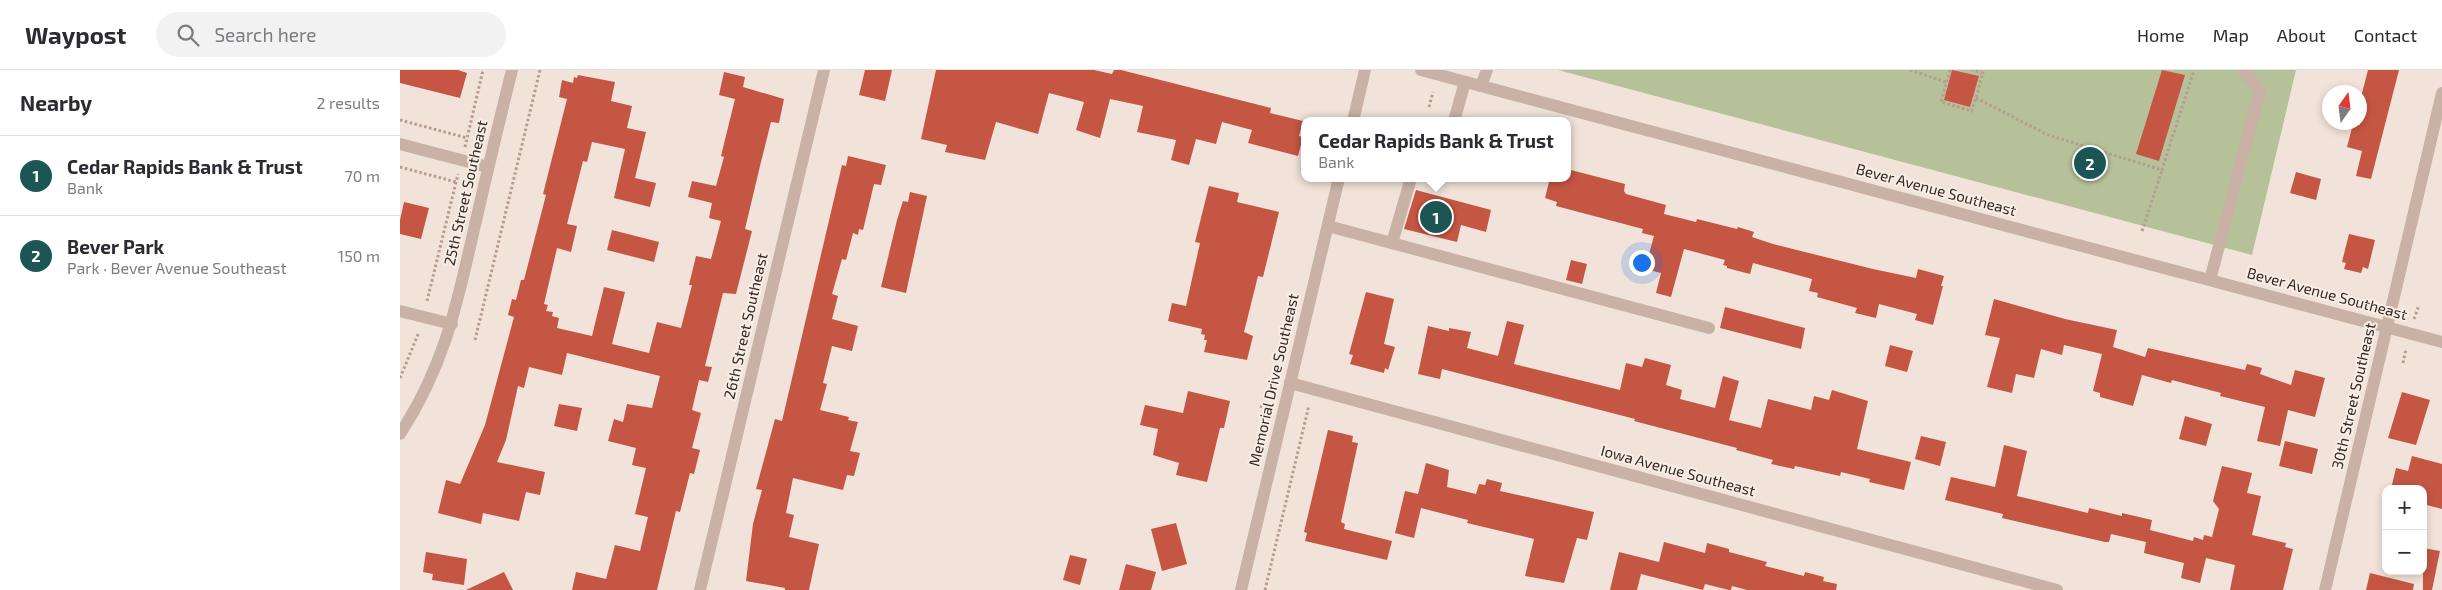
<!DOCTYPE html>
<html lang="en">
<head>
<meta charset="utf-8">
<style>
  :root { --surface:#fff; --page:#f2f2f3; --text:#2b2b33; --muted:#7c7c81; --line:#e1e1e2; --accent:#1c5654 }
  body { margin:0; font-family:"Exo 2",sans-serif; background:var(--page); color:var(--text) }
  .controls { position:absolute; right:15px; bottom:15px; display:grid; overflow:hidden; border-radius:10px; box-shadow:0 2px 8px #0003 }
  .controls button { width:45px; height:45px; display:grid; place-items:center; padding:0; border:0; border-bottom:1px solid var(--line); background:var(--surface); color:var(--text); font:25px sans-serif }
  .compass { position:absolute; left:1922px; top:15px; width:45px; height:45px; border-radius:50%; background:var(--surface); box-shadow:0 2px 8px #0003; rotate:14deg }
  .you { position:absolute; left:1241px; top:192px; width:18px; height:18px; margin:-12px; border:4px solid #fff; border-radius:50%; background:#1a73e8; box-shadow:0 0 0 8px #1a73e833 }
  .badge { display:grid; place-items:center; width:32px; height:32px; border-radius:50%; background:var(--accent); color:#fff; font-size:16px; font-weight:700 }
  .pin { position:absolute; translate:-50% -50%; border:2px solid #fff; box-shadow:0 1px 5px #0006 }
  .popup { position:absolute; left:901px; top:47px; width:270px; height:65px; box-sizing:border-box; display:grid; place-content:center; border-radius:10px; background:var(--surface); filter:drop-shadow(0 1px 4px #0005); font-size:16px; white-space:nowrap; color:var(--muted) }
  .popup b { font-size:19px; color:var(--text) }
  .popup::after { content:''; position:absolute; left:50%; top:100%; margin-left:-10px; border:10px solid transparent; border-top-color:var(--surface) }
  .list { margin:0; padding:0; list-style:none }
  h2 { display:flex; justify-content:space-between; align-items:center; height:65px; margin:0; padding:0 20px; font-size:21px }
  h2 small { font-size:16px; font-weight:400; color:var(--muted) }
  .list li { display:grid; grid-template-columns:32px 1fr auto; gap:15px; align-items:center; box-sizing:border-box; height:80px; padding:0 20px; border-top:1px solid var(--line) }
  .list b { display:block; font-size:19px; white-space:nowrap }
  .list p { margin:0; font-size:16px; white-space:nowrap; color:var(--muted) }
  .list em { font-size:16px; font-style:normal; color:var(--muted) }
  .icon { flex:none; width:28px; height:28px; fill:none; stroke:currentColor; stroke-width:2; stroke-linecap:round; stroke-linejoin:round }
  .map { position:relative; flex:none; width:2042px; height:520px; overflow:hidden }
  header { display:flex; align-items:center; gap:30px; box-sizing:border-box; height:70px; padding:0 25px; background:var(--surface); border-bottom:1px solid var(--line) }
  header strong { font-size:24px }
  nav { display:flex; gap:28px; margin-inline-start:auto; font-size:18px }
  .search { width:350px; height:45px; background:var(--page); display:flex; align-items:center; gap:12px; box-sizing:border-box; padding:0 18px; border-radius:28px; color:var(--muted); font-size:19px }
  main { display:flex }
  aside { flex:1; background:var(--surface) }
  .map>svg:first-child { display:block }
  .green { fill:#b6c099 }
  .building { fill:#c55643 }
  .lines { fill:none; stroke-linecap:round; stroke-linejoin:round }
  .path { stroke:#b59c8f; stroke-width:3; stroke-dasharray:2.5 2.5; stroke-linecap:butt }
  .minor { stroke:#c9b2a5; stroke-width:12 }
  .labels { text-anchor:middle; stroke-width:4; stroke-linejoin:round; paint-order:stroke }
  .street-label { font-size:15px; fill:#352926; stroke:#f9eee5 }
</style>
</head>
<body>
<header>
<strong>Waypost</strong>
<div class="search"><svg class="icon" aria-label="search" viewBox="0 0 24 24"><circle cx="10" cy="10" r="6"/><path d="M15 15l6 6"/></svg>Search here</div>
<nav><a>Home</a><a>Map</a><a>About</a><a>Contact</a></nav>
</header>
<main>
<aside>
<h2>Nearby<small>2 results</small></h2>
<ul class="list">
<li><span class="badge">1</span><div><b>Cedar Rapids Bank &amp; Trust</b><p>Bank</p></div><em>70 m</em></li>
<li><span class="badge">2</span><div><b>Bever Park</b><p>Park · Bever Avenue Southeast</p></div><em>150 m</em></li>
</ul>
</aside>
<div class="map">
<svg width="2042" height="520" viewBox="0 0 2042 520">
  <rect width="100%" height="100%" fill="#f1e3d9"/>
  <!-- green -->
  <polygon class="green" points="1158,0 1896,0 1852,185"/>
  <!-- building -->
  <g class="building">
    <polygon points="0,0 58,0 67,3 60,28 0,13"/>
    <polygon points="465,0 492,0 485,31 459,25"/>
    <polygon points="536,0 694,0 712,4 714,0 721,0 871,38 870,43 903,51 899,66 903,67 898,86 848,73 852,60 822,52 816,74 796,69 789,95 771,90 776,70 737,62 743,36 710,29 700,68 676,60 684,32 649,23 638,64 596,52 585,90 545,82 547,75 521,69"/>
    <polygon points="1552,0 1579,6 1570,37 1544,30"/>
    <polygon points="1762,0 1785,5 1759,91 1736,84"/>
    <polygon points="1968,0 1999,0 1971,109 1956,106 1962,81 1947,77 1953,54 1960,55 1960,31"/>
    <polygon points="324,2 345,7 343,17 384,29 379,53 371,52 360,96 345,159 352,161 336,224 323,223 305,296 312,297 308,312 299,310 292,340 301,343 292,378 300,380 294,404 290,403 280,442 276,441 257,520 172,520 176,502 206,509 215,475 240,481 248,447 235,444 246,398 232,395 236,378 208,371 214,349 223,352 227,334 252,338 260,306 167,283 162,305 129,297 124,318 118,316 106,370 97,392 145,402 140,425 126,422 119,451 83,443 81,454 38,443 46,410 60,414 85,355 114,247 108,245 112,229 116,230 121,210 124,210 146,125 143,124 167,29 159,27 162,10 173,13 174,7 177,8 178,5 215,12 211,31 232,36 227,58 246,62 235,108 256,113 250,137 214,128 225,79 192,72 187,92 183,91 167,154 177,156 171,182 157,178 144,234 148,235 146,241 153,242 152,246 159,248 157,258 192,266 204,217 225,222 212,274 249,283 257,252 281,258 292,215 289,215 296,186 311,189 321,151 309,148 312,133 288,127 292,111 316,116 324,87 321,86 335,29 319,25"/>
    <polygon points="448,86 486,95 481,115 474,114 463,160 459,159 458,165 453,163 446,190 442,189 432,224 438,226 432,249 458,256 452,281 432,276 423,313 427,314 420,340 449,347 448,350 458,352 450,381 460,383 454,406 447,405 443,420 393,408 386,443 394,445 389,467 419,474 409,520 385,520 385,518 346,511 353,454 362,420 356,419 375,349 382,351 442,95 446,96"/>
    <polygon points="1167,99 1225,114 1224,121 1226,124 1266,135 1264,144 1296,152 1297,149 1337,159 1338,157 1354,162 1352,167 1373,174 1473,199 1516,208 1518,199 1544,206 1541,216 1543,216 1533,255 1515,250 1517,244 1479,234 1476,248 1455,243 1457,238 1417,227 1418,223 1409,221 1412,209 1353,193 1350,204 1327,198 1327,196 1323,195 1325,190 1284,179 1271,227 1256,223 1261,203 1245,199 1254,166 1242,163 1243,159 1156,136 1157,132 1145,128 1150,108 1167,108"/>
    <polygon points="1896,102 1921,109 1916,130 1890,123"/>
    <polygon points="809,116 839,123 837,132 879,142 863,207 858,206 844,262 853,266 847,290 804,282 807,270 804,270 805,265 801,264 802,259 768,251 772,233 786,236 800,173 795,172"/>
    <polygon points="1016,120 1091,140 1086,162 1061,155 1057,172 1004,159"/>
    <polygon points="510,122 527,126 506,223 481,217 497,150 503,131 508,132"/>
    <polygon points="4,132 29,138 21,169 0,164 0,150"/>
    <polygon points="212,160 259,172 254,192 207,180"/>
    <polygon points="1949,164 1975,170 1968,199 1963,197 1961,203 1944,199 1946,193 1942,192"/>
    <polygon points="1171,190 1187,194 1182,214 1166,210"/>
    <polygon points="966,222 994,229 984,274 995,277 988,300 985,298 984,303 950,294 953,285 949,284"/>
    <polygon points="1594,229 1665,249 1717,260 1713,277 1745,287 1748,278 1845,300 1847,294 1862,298 1860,304 1891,315 1895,300 1925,308 1915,347 1888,340 1880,376 1857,371 1865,337 1820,326 1821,323 1772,310 1771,313 1742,305 1733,336 1700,327 1700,323 1693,321 1702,284 1664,275 1662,285 1641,279 1634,308 1616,304 1612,323 1587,317 1600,268 1585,265"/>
    <polygon points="1325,237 1405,258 1401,279 1320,258"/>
    <polygon points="1107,251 1124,255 1114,294 1220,320 1226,293 1242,297 1245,288 1271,295 1266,315 1282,320 1280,329 1315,338 1323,306 1339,311 1329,350 1361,358 1368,329 1411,340 1414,326 1429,330 1432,320 1468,331 1457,379 1511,392 1504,420 1469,412 1470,409 1441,402 1440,406 1395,396 1394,399 1371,394 1373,390 1336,380 1337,378 1234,351 1235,349 1042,299 1040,309 1018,304 1028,256 1049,261 1049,258 1071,262 1067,278 1098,286"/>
    <polygon points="1490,275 1513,281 1507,302 1485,296"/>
    <polygon points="788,321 830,331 824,358 820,358 807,412 776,405 779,393 753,385 758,359 740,355 745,335 783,343"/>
    <polygon points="2002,322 2030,330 2016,375 1988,368"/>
    <polygon points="159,334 182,338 177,361 154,356"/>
    <polygon points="1785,346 1812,354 1806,376 1779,369"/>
    <polygon points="928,360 953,366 952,372 958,373 941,452 945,454 944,459 992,471 987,490 905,471 907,463 904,462"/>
    <polygon points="1521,366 1546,372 1540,396 1515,389"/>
    <polygon points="1885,371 1918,379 1912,404 1879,396"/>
    <polygon points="1604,375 1627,381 1617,426 1688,443 1689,438 1722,446 1722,443 1752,450 1750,460 1793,471 1794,467 1803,470 1804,465 1812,467 1819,439 1813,431 1822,396 1852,403 1847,423 1861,426 1852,465 1886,473 1885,477 1893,479 1883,520 1830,520 1835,495 1806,488 1800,513 1781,508 1784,493 1744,483 1746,472 1711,464 1709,472 1705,472 1602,448 1603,444 1545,430 1551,407 1595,417"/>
    <polygon points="2012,386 2042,394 2042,439 2023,434 2023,419 1991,419 1996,398 2008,401"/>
    <polygon points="1026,393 1049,400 1047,417 1076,424 1079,414 1085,415 1087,409 1102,413 1100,421 1194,442 1187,470 1177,468 1164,513 1125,506 1134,469 1067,453 1068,450 1021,438 1014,468 995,463 1005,421 1018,424"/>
    <polygon points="776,453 787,494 762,501 751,459"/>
    <polygon points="1264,472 1305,483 1307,473 1329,479 1329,482 1367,492 1365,496 1404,506 1405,502 1424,507 1423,511 1437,514 1436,520 1347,520 1332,516 1331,520 1329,520 1305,514 1303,520 1241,504 1237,520 1210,520 1219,482 1259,492"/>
    <polygon points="2023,478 2040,481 2032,520 2023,520"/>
    <polygon points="26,482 67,489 64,515 32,510 33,504 23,502"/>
    <polygon points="670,485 687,489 680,515 663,510"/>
    <polygon points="726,494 756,502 751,520 719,520"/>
    <polygon points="104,502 113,520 66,520"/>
    <polygon points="1970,503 2014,514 2013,520 1966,520"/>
  </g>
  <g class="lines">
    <!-- path -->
    <g class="path">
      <polyline points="1510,0 1546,12"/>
      <polyline points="1550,0 1541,32 1572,41 1583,3 1572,0"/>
      <polyline points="1576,28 1648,65 1762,100 1794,0"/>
      <polyline points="1029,37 1033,22"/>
      <polyline points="0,50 67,68"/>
      <polyline points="65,77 83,0"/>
      <polyline points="0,97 56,112"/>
      <polyline points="1742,161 1762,100"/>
      <polyline points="27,231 58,104"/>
      <polyline points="2014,249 2019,235"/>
      <polyline points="75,270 140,0"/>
      <polyline points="2003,293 2006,279"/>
      <polyline points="0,308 19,262"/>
      <polyline points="860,336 868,339"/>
      <polyline points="865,520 909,335"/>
    </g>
    <!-- minor -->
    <g class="minor">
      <polyline points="1021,0 2042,272"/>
      <polyline points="1081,16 1087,0"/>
      <polyline points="953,51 965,0"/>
      <polyline points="1054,51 1065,12"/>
      <polyline points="0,74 88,97"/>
      <polyline points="928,156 1309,258"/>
      <polyline points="992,173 1011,108"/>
      <polyline points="1810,210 1860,20 1843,0"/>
      <polyline points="0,241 52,254"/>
      <polyline points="890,313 1657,520"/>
      <path d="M 0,364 C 45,295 57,234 75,155 C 87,103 99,52 112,0"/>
      <polyline points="300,520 424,0"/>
      <polyline points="841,520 939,108"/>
      <polyline points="1925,520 2042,23"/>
    </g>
  </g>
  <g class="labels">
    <!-- street labels -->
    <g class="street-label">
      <text transform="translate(1536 120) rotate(15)" y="5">Bever Avenue Southeast</text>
      <text transform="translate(66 123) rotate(-77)" y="5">25th Street Southeast</text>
      <text transform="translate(1927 224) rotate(15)" y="5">Bever Avenue Southeast</text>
      <text transform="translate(346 256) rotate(-77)" y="5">26th Street Southeast</text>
      <text transform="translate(874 310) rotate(-77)" y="5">Memorial Drive Southeast</text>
      <text transform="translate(1954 326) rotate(-77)" y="5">30th Street Southeast</text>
      <text transform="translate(1278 401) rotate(15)" y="5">Iowa Avenue Southeast</text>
    </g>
  </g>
</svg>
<div class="controls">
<button>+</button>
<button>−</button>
</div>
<svg class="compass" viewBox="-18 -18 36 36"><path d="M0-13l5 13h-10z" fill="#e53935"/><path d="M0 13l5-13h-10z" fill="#7c7c81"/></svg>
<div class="you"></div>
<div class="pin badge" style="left:1036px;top:147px">1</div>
<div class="popup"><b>Cedar Rapids Bank &amp; Trust</b>Bank</div>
<div class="pin badge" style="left:1690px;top:93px">2</div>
</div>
</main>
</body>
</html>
